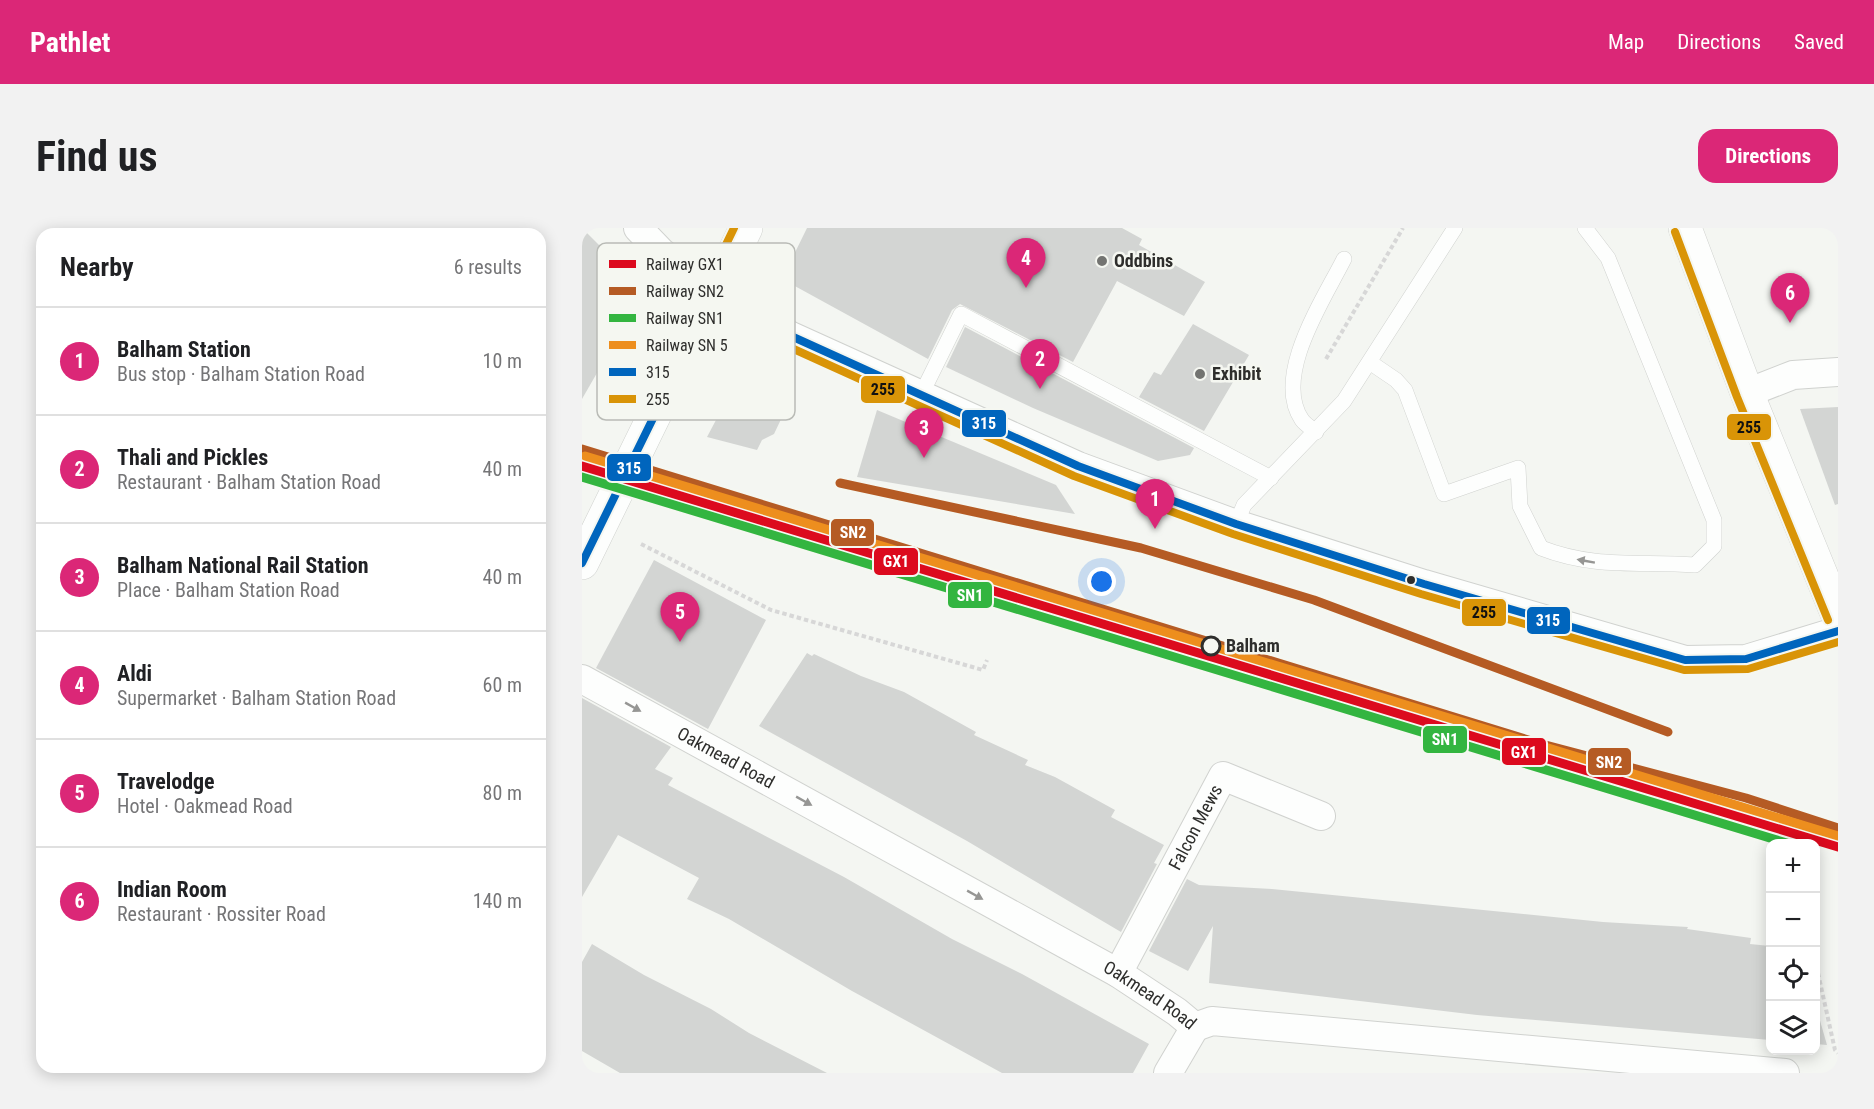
<!DOCTYPE html>
<html lang="en">
<head>
<meta charset="utf-8">
<style>
  :root { --surface:#fff; --page:#f2f2f2; --text:#202124; --muted:#757577; --line:#e0e0e0; --accent:#db2777 }
  body { margin:0; font-family:"Roboto Condensed",sans-serif; background:var(--page); color:var(--text) }
  .controls { position:absolute; right:18px; bottom:18px; display:grid; overflow:hidden; border-radius:12px; box-shadow:0 3px 15px #0003 }
  .controls button { width:54px; height:54px; display:grid; place-items:center; padding:0; border:0; border-bottom:2px solid var(--line); background:var(--surface); color:var(--text); font:30px sans-serif }
  .you { position:absolute; left:520px; top:354px; width:21px; height:21px; margin:-15px; border:4px solid #fff; border-radius:50%; background:#1a73e8; box-shadow:0 0 0 9px #1a73e833 }
  .badge { display:grid; place-items:center; width:39px; height:39px; border-radius:50%; background:var(--accent); color:#fff; font-size:20px; font-weight:700 }
  .pin { position:absolute; translate:-50% -50px; filter:drop-shadow(0 2px 3px #0008) }
  .pin::after { content:''; position:absolute; top:32px; width:21px; height:18px; background:inherit; clip-path:polygon(0 0,100% 0,50% 100%) }
  .list { margin:0; padding:0; list-style:none }
  h2 { display:flex; justify-content:space-between; align-items:center; height:78px; margin:0; padding:0 24px; font-size:26px }
  h2 small { font-size:20px; font-weight:400; color:var(--muted) }
  .list li { display:grid; grid-template-columns:39px 1fr auto; gap:18px; align-items:center; box-sizing:border-box; height:108px; padding:0 24px; border-top:2px solid var(--line) }
  .list b { display:block; font-size:22px; white-space:nowrap }
  .list p { margin:0; font-size:20px; white-space:nowrap; color:var(--muted) }
  .list em { font-size:20px; font-style:normal; color:var(--muted) }
  .icon { flex:none; width:33px; height:33px; fill:none; stroke:currentColor; stroke-width:2; stroke-linecap:round; stroke-linejoin:round }
  .map { position:relative; flex:none; width:1256px; height:845px; overflow:hidden; border-radius:18px }
  header { display:flex; align-items:center; gap:36px; box-sizing:border-box; height:84px; padding:0 30px; background:var(--accent); color:#fff }
  header strong { font-size:28px }
  nav { display:flex; gap:33px; margin-inline-start:auto; font-size:21px }
  .intro { display:flex; align-items:center; justify-content:space-between; box-sizing:border-box; height:144px; padding:0 36px }
  h1 { margin:0; font-size:42px }
  .button { padding:15px 27px; border-radius:18px; background:var(--accent); color:#fff; font-size:21px; font-weight:700 }
  main { display:flex; gap:36px; padding:0 36px }
  aside { flex:1; background:var(--surface); border-radius:18px; box-shadow:0 3px 15px #0003 }
  .map>svg:first-child { display:block }
  .building { fill:#d3d5d3 }
  .lines { fill:none; stroke-linecap:round; stroke-linejoin:round }
  .service-casing { stroke:#d0d2cf; stroke-width:16 }
  .minor-casing { stroke:#d0d2cf; stroke-width:30 }
  .secondary-casing { stroke:#d0d2cf; stroke-width:34 }
  .trunk-casing { stroke:#d0d2cf; stroke-width:34 }
  .path { stroke:#d7d7d7; stroke-width:4; stroke-dasharray:4.5 3; stroke-linecap:butt }
  .service { stroke:#fdfefd; stroke-width:15 }
  .minor { stroke:#fdfefd; stroke-width:28 }
  .secondary { stroke:#fdfefd; stroke-width:33 }
  .trunk { stroke:#fdfefd; stroke-width:33 }
  .bus-1-casing { stroke:#f5f7f1; stroke-width:12 }
  .bus-2-casing { stroke:#f5f7f1; stroke-width:12 }
  .bus-1 { stroke:#0065bd; stroke-width:8 }
  .bus-2 { stroke:#d99407; stroke-width:8 }
  .rail-1-casing { stroke:#f5f7f1; stroke-width:14 }
  .rail-2-casing { stroke:#f5f7f1; stroke-width:14 }
  .rail-3-casing { stroke:#f5f7f1; stroke-width:14 }
  .rail-4-casing { stroke:#f5f7f1; stroke-width:14 }
  .rail-1 { stroke:#dc0a1e; stroke-width:9 }
  .rail-2 { stroke:#b55b24; stroke-width:9 }
  .rail-3 { stroke:#33b540; stroke-width:9 }
  .rail-4 { stroke:#ed8e1e; stroke-width:9 }
  .oneway { fill:#969694 }
  .poi-dot { fill:#737471; stroke:#f5f7f1; stroke-width:2 }
  .bus-dot { fill:#2e2e2c; stroke:#f5f7f1; stroke-width:2 }
  .stop-dot { fill:#f5f7f1; stroke:#2e2e2c; stroke-width:3 }
  .labels { text-anchor:middle; stroke-width:5; stroke-linejoin:round; paint-order:stroke }
  .poi-label { font-size:18px; font-weight:bold; fill:#2e2e2c; stroke:#f5f7f1; text-anchor:start }
  .stop-label { font-size:18px; font-weight:bold; fill:#2e2e2c; stroke:#f5f7f1; text-anchor:start }
  .street-label { font-size:18px; fill:#2e2e2c; stroke:#f5f7f1 }
  .key { fill:#f5f7f1; stroke:#b9bbb6; stroke-width:1.5 }
  .key-label { font-size:16px; fill:#2e2e2c }
  .line-badge { stroke:#f5f7f1; stroke-width:2 }
  .badge-label { font-size:16px; text-anchor:middle; font-weight:bold; fill:#fff }
  .pale-badge-label { font-size:16px; text-anchor:middle; font-weight:bold; fill:#111 }
</style>
</head>
<body>
<header>
<strong>Pathlet</strong>
<nav><a>Map</a><a>Directions</a><a>Saved</a></nav>
</header>
<div class="intro"><h1>Find us</h1><a class="button">Directions</a></div>
<main>
<aside>
<h2>Nearby<small>6 results</small></h2>
<ul class="list">
<li><span class="badge">1</span><div><b>Balham Station</b><p>Bus stop · Balham Station Road</p></div><em>10 m</em></li>
<li><span class="badge">2</span><div><b>Thali and Pickles</b><p>Restaurant · Balham Station Road</p></div><em>40 m</em></li>
<li><span class="badge">3</span><div><b>Balham National Rail Station</b><p>Place · Balham Station Road</p></div><em>40 m</em></li>
<li><span class="badge">4</span><div><b>Aldi</b><p>Supermarket · Balham Station Road</p></div><em>60 m</em></li>
<li><span class="badge">5</span><div><b>Travelodge</b><p>Hotel · Oakmead Road</p></div><em>80 m</em></li>
<li><span class="badge">6</span><div><b>Indian Room</b><p>Restaurant · Rossiter Road</p></div><em>140 m</em></li>
</ul>
</aside>
<div class="map">
<svg width="1256" height="845" viewBox="0 0 1256 845">
  <rect width="100%" height="100%" fill="#f4f6f2"/>
  <!-- building -->
  <g class="building">
    <polygon points="0,0 39,39 45,81 42,98 0,171"/>
    <polygon points="225,0 540,0 560,11 557,17 623,54 602,88 535,53 491,134 378,76 370,82 346,131 200,51"/>
    <polygon points="611,96 667,127 622,203 557,169 572,144 579,147"/>
    <polygon points="383,99 612,220 608,227 576,233 451,180 364,139"/>
    <polygon points="174,153 212,164 192,206 180,212 175,222 125,209 151,160"/>
    <polygon points="1256,179 1256,276 1253,277 1218,181"/>
    <polygon points="295,182 474,257 493,286 275,249"/>
    <polygon points="72,332 184,392 126,501 14,440"/>
    <polygon points="225,425 230,428 232,426 279,448 322,464 394,504 392,507 446,532 443,537 473,549 533,582 529,589 582,617 572,635 575,636 539,704 385,613 177,498"/>
    <polygon points="0,470 89,519 73,541 91,550 86,557 262,649 370,711 440,746 567,816 551,845 420,845 270,763 147,691 105,671 117,650 36,607 0,669"/>
    <polygon points="605,651 617,657 690,661 1021,694 1106,699 1105,701 1169,710 1168,716 1188,718 1188,812 895,787 627,755 631,698 606,743 567,723"/>
    <polygon points="10,716 62,747 129,781 167,805 245,845 38,845 0,823 0,734"/>
    <polygon points="1233,775 1245,817 1233,816"/>
  </g>
  <g class="lines">
    <!-- service casing -->
    <g class="service-casing">
      <g id="service">
        <path d="M 789,135 L 814,152 L 823,162 L 862,266 L 936,240 L 938,278 L 959,320 C 1013,341 1057,333 1113,337 L 1132,318 L 1132,292 L 1026,30 L 1003,0"/>
        <polyline points="339,167 379,86 689,250"/>
        <path d="M 734,204 C 729,200 723,196 720,192 C 690,148 742,71 762,31"/>
        <polyline points="654,296 662,277 762,173 873,0"/>
      </g>
    </g>
    <!-- minor casing -->
    <g class="minor-casing">
      <g id="minor">
        <polyline points="56,0 79,24 133,64 209,108 496,238 654,296 842,356 1103,432 1164,431 1256,403"/>
        <polyline points="1165,165 1211,147 1256,144"/>
        <path id="s1" d="M 0,451 L 536,745 L 595,784 L 613,799"/>
        <path id="s2" d="M 536,745 L 641,548 L 739,588"/>
        <polyline points="613,799 630,793 1203,845"/>
        <polyline points="586,845 613,799"/>
      </g>
    </g>
    <!-- secondary casing -->
    <g class="secondary-casing">
      <polyline id="secondary" points="1103,0 1165,165 1256,388"/>
    </g>
    <!-- trunk casing -->
    <g class="trunk-casing">
      <polyline id="trunk" points="0,335 164,0"/>
    </g>
    <!-- path -->
    <g class="path">
      <polyline points="744,131 821,0"/>
      <polyline points="59,316 189,382 401,442 405,432"/>
      <polyline points="1236,745 1253,822 1256,825"/>
    </g>
    <!-- service -->
    <use href="#service" class="service"/>
    <!-- minor -->
    <use href="#minor" class="minor"/>
    <!-- secondary -->
    <use href="#secondary" class="secondary"/>
    <!-- trunk -->
    <use href="#trunk" class="trunk"/>
    <!-- bus-1 casing -->
    <g class="bus-1-casing">
      <g id="bus-1">
        <polyline points="133,64 209,108 496,238 654,296 842,356 1103,432 1164,431 1256,403"/>
        <polyline points="0,335 133,64"/>
      </g>
    </g>
    <!-- bus-2 casing -->
    <g class="bus-2-casing">
      <g id="bus-2">
        <polyline points="152,0 123,60 123,67 127,73 205,118 492,248 651,306 839,366 1102,442 1166,441 1256,414"/>
        <polyline points="1093,4 1155,169 1246,392"/>
      </g>
    </g>
    <!-- bus-1 -->
    <use href="#bus-1" class="bus-1"/>
    <!-- bus-2 -->
    <use href="#bus-2" class="bus-2"/>
    <!-- rail-1 casing -->
    <g class="rail-1-casing">
      <polyline id="rail-1" points="0,238 1256,619"/>
    </g>
    <!-- rail-2 casing -->
    <g class="rail-2-casing">
      <g id="rail-2">
        <polyline points="0,221 956,515 1164,570 1256,600"/>
        <polyline points="258,255 559,320 732,372 1086,504"/>
      </g>
    </g>
    <!-- rail-3 casing -->
    <g class="rail-3-casing">
      <polyline id="rail-3" points="0,249 1208,616"/>
    </g>
    <!-- rail-4 casing -->
    <g class="rail-4-casing">
      <polyline id="rail-4" points="3,228 1256,608"/>
    </g>
    <!-- rail-1 -->
    <use href="#rail-1" class="rail-1"/>
    <!-- rail-2 -->
    <use href="#rail-2" class="rail-2"/>
    <!-- rail-3 -->
    <use href="#rail-3" class="rail-3"/>
    <!-- rail-4 -->
    <use href="#rail-4" class="rail-4"/>
  </g>
  <!-- one-way arrows -->
  <defs><path id="oneway-solid" d="M-6-.8H1V-3.2L6.5 0L1 3.2V.8H-6Z" transform="scale(1.5)"/></defs>
  <g class="oneway">
    <use href="#oneway-solid" transform="translate(1004 333) rotate(-170)"/>
    <use href="#oneway-solid" transform="translate(51 479) rotate(29)"/>
    <use href="#oneway-solid" transform="translate(222 573) rotate(29)"/>
    <use href="#oneway-solid" transform="translate(393 667) rotate(29)"/>
  </g>
  <!-- markers -->
  <g class="poi-dot">
    <circle cx="520" cy="33" r="6"/>
    <circle cx="618" cy="146" r="6"/>
  </g>
  <circle class="bus-dot" cx="829" cy="352" r="5"/>
  <circle class="stop-dot" cx="629" cy="418" r="9"/>
  <g class="labels">
    <!-- poi labels -->
    <g class="poi-label">
      <text x="532" y="39">Oddbins</text>
      <text x="630" y="152">Exhibit</text>
    </g>
    <!-- stop labels -->
    <g class="stop-label">
      <text x="644" y="424">Balham</text>
    </g>
    <!-- street labels -->
    <g class="street-label">
      <text dy="6" stroke="none"><textPath href="#s1" startOffset="164">Oakmead Road</textPath></text>
      <text dy="6" stroke="none"><textPath href="#s2" startOffset="165">Falcon Mews</textPath></text>
      <text dy="6" stroke="none"><textPath href="#s1" startOffset="650">Oakmead Road</textPath></text>
    </g>
  </g>
  <!-- legend -->
  <rect x="15" y="15" width="198" height="177" rx="9" class="key"/>
  <rect x="27" y="32" width="27" height="8" fill="#dc0a1e"/>
  <rect x="27" y="59" width="27" height="8" fill="#b55b24"/>
  <rect x="27" y="86" width="27" height="8" fill="#33b540"/>
  <rect x="27" y="113" width="27" height="8" fill="#ed8e1e"/>
  <rect x="27" y="140" width="27" height="8" fill="#0065bd"/>
  <rect x="27" y="167" width="27" height="8" fill="#d99407"/>
  <g class="key-label">
    <text x="64" y="42">Railway GX1</text>
    <text x="64" y="69">Railway SN2</text>
    <text x="64" y="96">Railway SN1</text>
    <text x="64" y="123">Railway SN 5</text>
    <text x="64" y="150">315</text>
    <text x="64" y="177">255</text>
  </g>
  <g class="line-badge">
    <rect x="278" y="147" width="46" height="29" rx="6" fill="#d99407"/>
    <rect x="379" y="181" width="46" height="29" rx="6" fill="#0065bd"/>
    <rect x="1144" y="185" width="46" height="28" rx="6" fill="#d99407"/>
    <rect x="24" y="225" width="46" height="29" rx="6" fill="#0065bd"/>
    <rect x="248" y="290" width="45" height="29" rx="6" fill="#b55b24"/>
    <rect x="291" y="319" width="46" height="29" rx="6" fill="#dc0a1e"/>
    <rect x="365" y="353" width="46" height="28" rx="6" fill="#33b540"/>
    <rect x="879" y="370" width="46" height="29" rx="6" fill="#d99407"/>
    <rect x="944" y="378" width="45" height="29" rx="6" fill="#0065bd"/>
    <rect x="840" y="497" width="46" height="29" rx="6" fill="#33b540"/>
    <rect x="919" y="509" width="46" height="29" rx="6" fill="#dc0a1e"/>
    <rect x="1005" y="519" width="45" height="29" rx="6" fill="#b55b24"/>
  </g>
  <g class="badge-label">
    <text x="402" y="201">315</text>
    <text x="47" y="246">315</text>
    <text x="271" y="310">SN2</text>
    <text x="314" y="339">GX1</text>
    <text x="388" y="373">SN1</text>
    <text x="966" y="398">315</text>
    <text x="863" y="517">SN1</text>
    <text x="942" y="530">GX1</text>
    <text x="1027" y="540">SN2</text>
  </g>
  <g class="pale-badge-label">
    <text x="301" y="167">255</text>
    <text x="1167" y="205">255</text>
    <text x="902" y="390">255</text>
  </g>
</svg>
<div class="controls">
<button>+</button>
<button>−</button>
<button><svg class="icon" aria-label="locate" viewBox="0 0 24 24"><circle cx="12" cy="12" r="6"/><path d="M12 2v4M12 18v4M2 12h4M18 12h4"/></svg></button>
<button><svg class="icon" aria-label="layers" viewBox="0 0 24 24"><path d="M12 4l9 5-9 5-9-5zM3 14l9 5 9-5"/></svg></button>
</div>
<div class="you"></div>
<div class="pin badge" style="left:573px;top:301px">1</div>
<div class="pin badge" style="left:458px;top:161px">2</div>
<div class="pin badge" style="left:342px;top:230px">3</div>
<div class="pin badge" style="left:444px;top:60px">4</div>
<div class="pin badge" style="left:98px;top:414px">5</div>
<div class="pin badge" style="left:1208px;top:95px">6</div>
</div>
</main>
</body>
</html>
